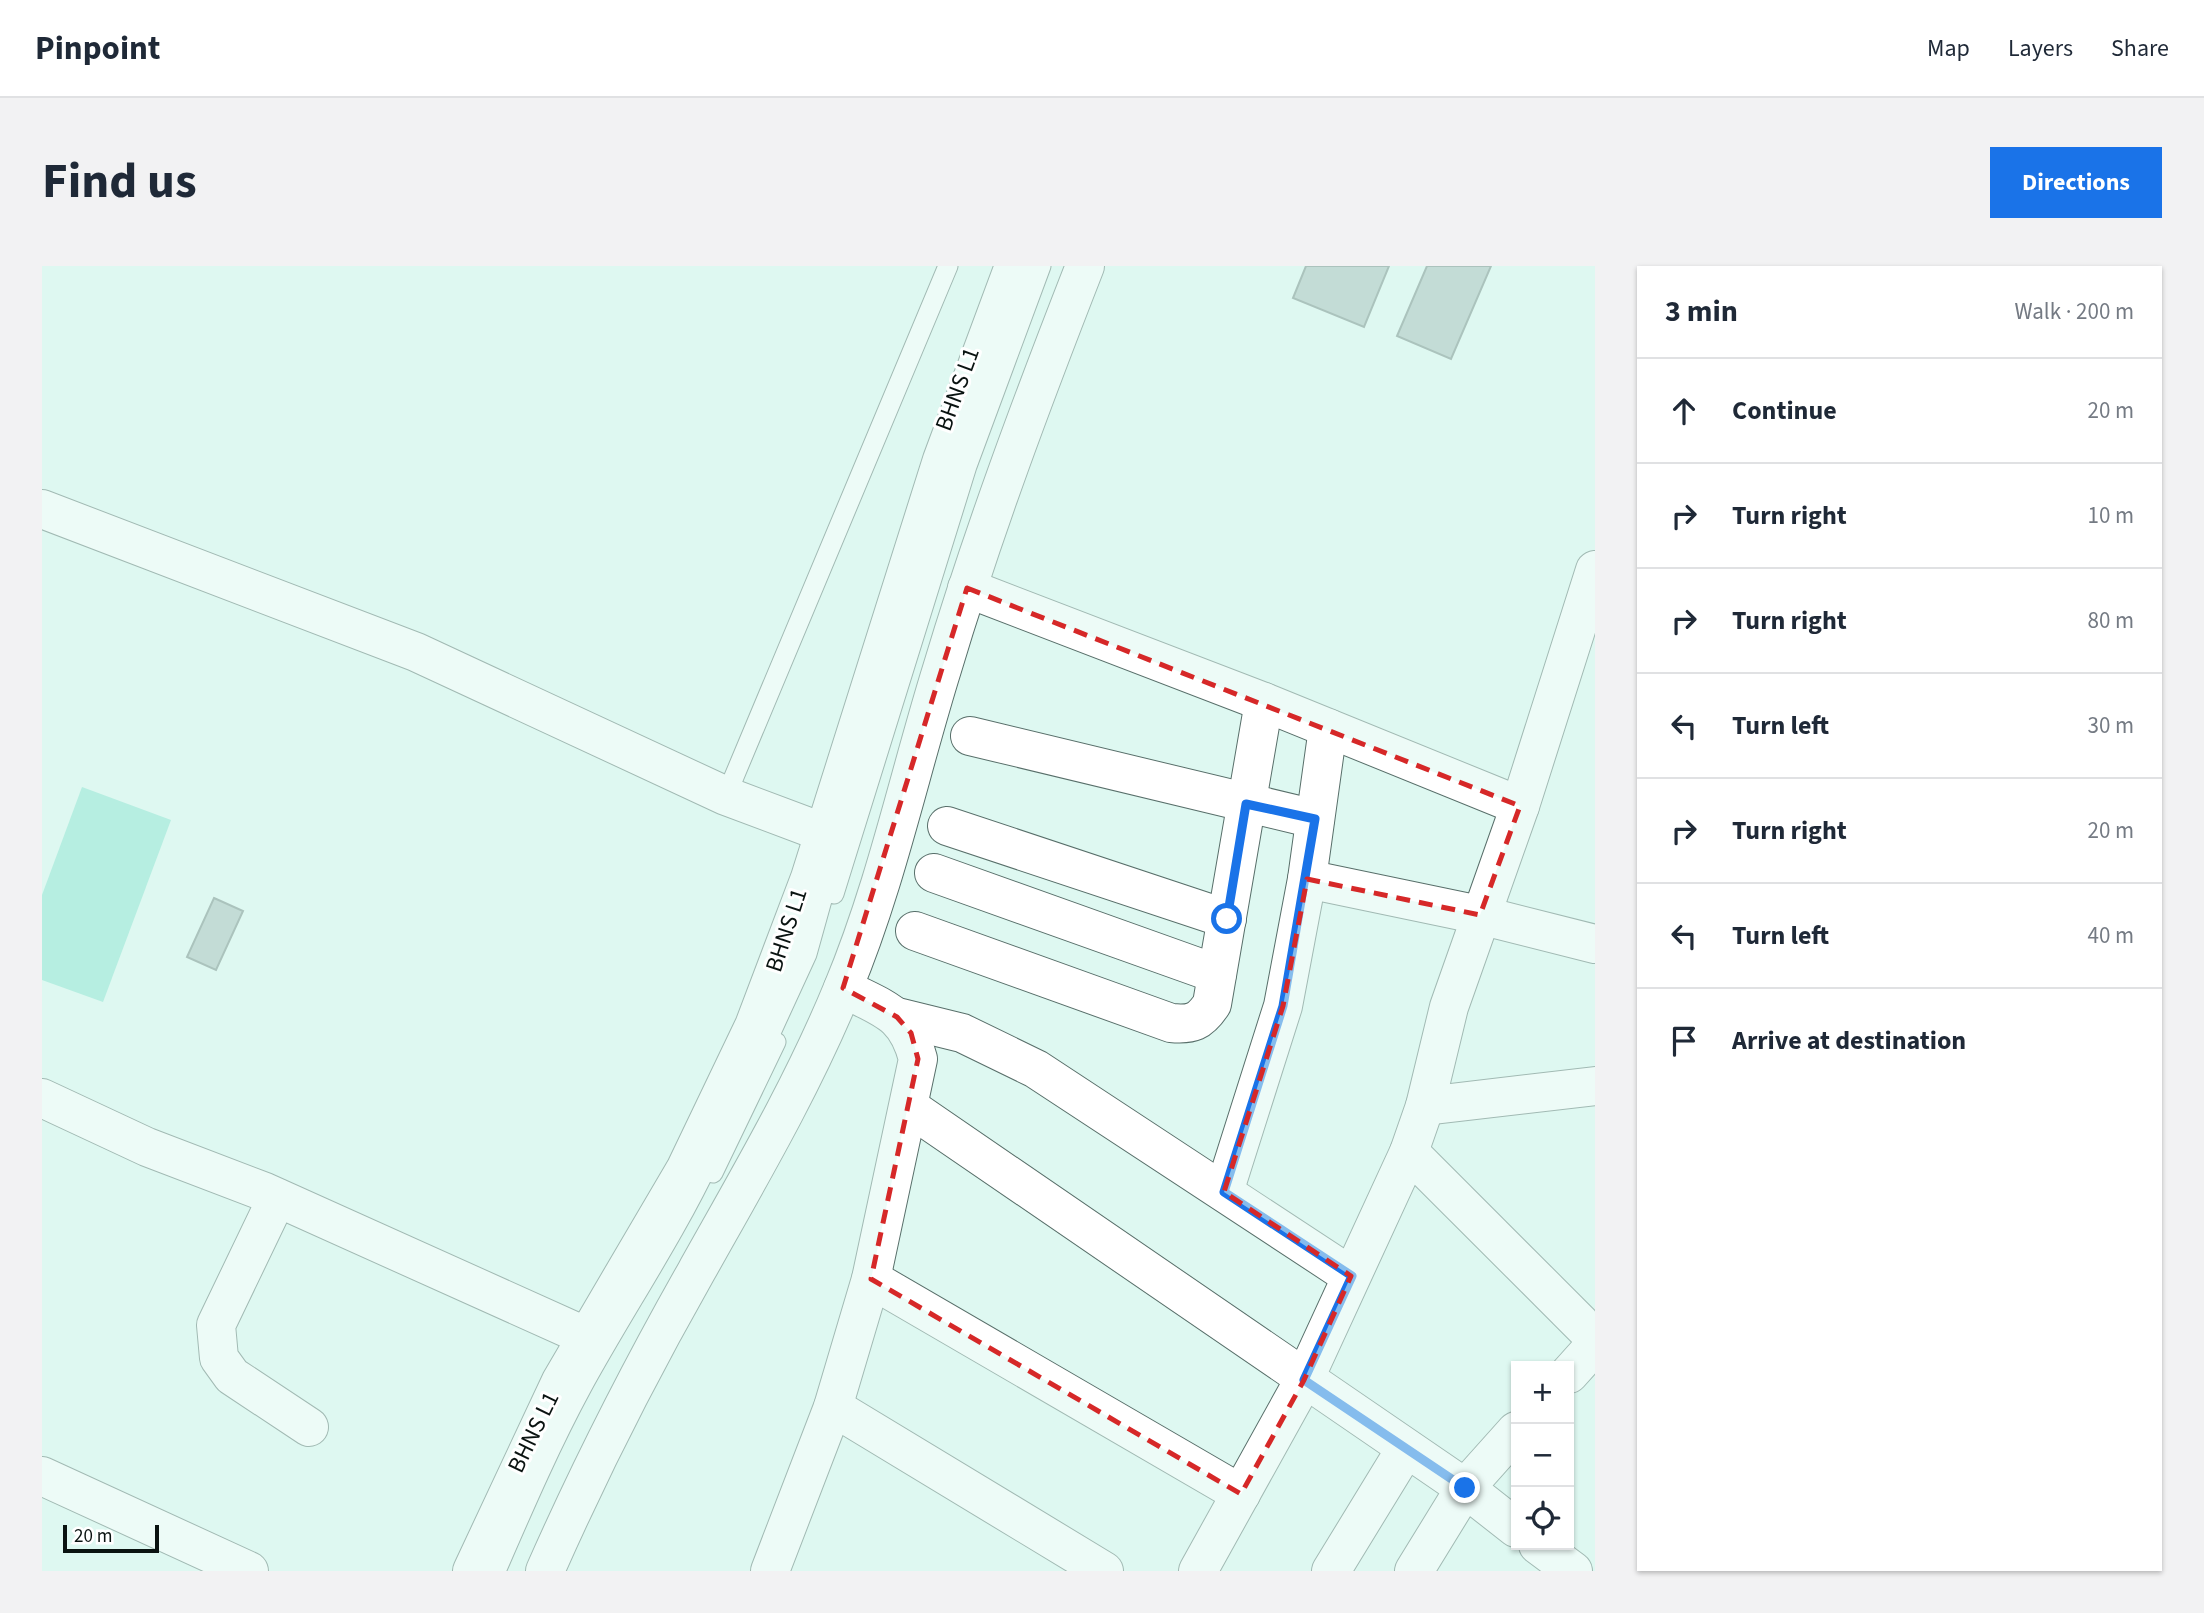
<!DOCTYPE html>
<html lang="en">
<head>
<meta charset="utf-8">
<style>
  :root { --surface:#fff; --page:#f2f2f3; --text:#1f2937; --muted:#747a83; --line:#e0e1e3; --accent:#1a73e8 }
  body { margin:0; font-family:"Source Sans 3",sans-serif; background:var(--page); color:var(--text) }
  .controls { position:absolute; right:21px; bottom:21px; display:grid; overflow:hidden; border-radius:0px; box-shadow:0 2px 5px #0004 }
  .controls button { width:63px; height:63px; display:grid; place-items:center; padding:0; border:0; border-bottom:2px solid var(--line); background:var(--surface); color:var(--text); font:35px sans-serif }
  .scale { position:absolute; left:21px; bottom:18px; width:96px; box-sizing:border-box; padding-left:7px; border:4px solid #0a1311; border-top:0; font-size:19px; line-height:24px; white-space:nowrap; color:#0a1311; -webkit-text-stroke:5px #fff; paint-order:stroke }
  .stop { position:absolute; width:21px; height:21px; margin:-16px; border:5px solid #1a73e8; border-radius:50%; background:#fff }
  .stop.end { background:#1a73e8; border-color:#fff; box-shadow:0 2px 7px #0008 }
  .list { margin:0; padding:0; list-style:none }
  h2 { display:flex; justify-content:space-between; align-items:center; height:91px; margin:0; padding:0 28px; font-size:30px }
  h2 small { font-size:23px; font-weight:400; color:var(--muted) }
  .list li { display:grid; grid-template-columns:46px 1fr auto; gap:21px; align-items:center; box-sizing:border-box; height:105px; padding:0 28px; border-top:2px solid var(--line) }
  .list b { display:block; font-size:26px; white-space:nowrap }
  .list em { font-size:23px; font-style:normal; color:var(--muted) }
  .icon { flex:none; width:38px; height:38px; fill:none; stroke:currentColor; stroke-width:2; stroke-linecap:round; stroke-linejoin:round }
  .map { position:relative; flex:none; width:1553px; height:1305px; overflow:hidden; border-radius:0px }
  header { display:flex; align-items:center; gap:42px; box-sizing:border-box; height:98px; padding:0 35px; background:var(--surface); border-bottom:2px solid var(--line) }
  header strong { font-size:33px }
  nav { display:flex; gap:38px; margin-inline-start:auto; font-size:24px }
  .intro { display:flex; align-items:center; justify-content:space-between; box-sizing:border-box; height:168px; padding:0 42px }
  h1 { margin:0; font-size:49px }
  .button { padding:18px 32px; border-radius:0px; background:var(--accent); color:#fff; font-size:24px; font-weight:700 }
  main { display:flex; gap:42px; padding:0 42px }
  aside { flex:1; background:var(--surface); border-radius:0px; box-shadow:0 2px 5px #0004 }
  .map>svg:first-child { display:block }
  .green { fill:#85e2ce }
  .building { fill:#a2bbb5; stroke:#6d847f; stroke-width:2 }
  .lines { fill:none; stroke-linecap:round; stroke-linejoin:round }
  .service-casing { stroke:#586f6a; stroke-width:21 }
  .minor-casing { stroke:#586f6a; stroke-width:40 }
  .service { stroke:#fff; stroke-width:19 }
  .minor { stroke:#fff; stroke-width:38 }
  .route { stroke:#1a73e8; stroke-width:9 }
  .marked { fill:none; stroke:#d62828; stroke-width:5; stroke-dasharray:14 9; stroke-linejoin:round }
  .labels { text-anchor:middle; stroke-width:6; stroke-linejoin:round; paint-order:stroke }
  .street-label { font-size:24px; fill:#0a1311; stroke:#fff }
</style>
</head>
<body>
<header>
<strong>Pinpoint</strong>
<nav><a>Map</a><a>Layers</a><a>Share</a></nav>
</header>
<div class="intro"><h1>Find us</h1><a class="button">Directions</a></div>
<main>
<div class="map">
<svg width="1553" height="1305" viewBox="0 0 1553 1305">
  <rect width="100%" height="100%" fill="#def8f1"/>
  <!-- green -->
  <polygon class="green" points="40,521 129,554 61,736 0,714 0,629"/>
  <!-- building -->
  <g class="building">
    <polygon points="1264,0 1347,0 1322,61 1251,32"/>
    <polygon points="1385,0 1449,0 1409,93 1355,70"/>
    <polygon points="172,632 201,645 174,704 145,691"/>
  </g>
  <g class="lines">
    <!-- service casing -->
    <g class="service-casing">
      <g id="service">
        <polyline points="684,530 906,0"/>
        <polyline points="792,628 925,200 999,0"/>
        <polyline points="720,786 765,688 787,609"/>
        <polyline points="671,907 734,776"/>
        <path d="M 454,1305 C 481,1243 508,1180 540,1121 C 582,1044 632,971 669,892"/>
      </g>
    </g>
    <!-- minor casing -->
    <g class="minor-casing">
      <g id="minor">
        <polyline points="0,243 374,386 684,530 780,566"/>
        <polyline points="925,322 1222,436 1478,540"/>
        <polyline points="928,470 1273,553"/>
        <polyline points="905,560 1185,653"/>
        <polyline points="892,607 1175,708"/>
        <polyline points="1265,613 1438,649 1553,678"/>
        <path d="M 873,665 L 1129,757 C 1150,759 1158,756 1170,738 L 1222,436"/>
        <polyline points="855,751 920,767 994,803 1309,1010"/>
        <polyline points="0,832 105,881 223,926 543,1070"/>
        <polyline points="1383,840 1553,820"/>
        <polyline points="867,841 1423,1222 1474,1262"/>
        <polyline points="1367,886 1553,1072"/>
        <polyline points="1182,926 1241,740 1265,613 1286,462"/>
        <polyline points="235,932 174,1059 177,1092 190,1110 267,1161"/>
        <polyline points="829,1013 1199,1228"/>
        <polyline points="1527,1108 1553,1079"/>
        <polyline points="791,1141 1062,1305"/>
        <polyline points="0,1210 207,1305"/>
        <polyline points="1496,1279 1531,1305"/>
        <polyline points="430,1305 519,1115 644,902 712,760 768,612 900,194 972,0"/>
        <path d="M 503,1305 C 548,1203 599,1103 654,1006 C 706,913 760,822 801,722 C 844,619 867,509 900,403 C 941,266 991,133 1043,0"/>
        <path d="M 728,1305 L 791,1141 L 829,1013 L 876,793 C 864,746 841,743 801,722"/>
        <polyline points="1156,1305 1262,1114 1367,886 1383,840 1407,741 1478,540 1553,304"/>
        <polyline points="1289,1305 1363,1184"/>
        <polyline points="1372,1305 1423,1222 1474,1165"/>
      </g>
    </g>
    <!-- service -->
    <use href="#service" class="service"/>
    <!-- minor -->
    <use href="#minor" class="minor"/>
  </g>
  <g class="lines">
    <!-- route -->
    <polyline class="route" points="1185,653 1204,538 1273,553 1241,740 1182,926 1310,1010 1262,1114 1423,1222"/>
  </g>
  <!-- marked area -->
  <path d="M0 0H1553V1305H0ZM 925,322 L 1478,540 L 1438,649 L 1265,613 L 1241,740 L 1182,926 L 1309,1010 L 1262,1114 L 1199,1228 L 829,1013 L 876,793 L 869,767 L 855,751 L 801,722 Z" fill="#def8f1" fill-opacity=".55" fill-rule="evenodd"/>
  <path class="marked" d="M 925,322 L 1478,540 L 1438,649 L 1265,613 L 1241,740 L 1182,926 L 1309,1010 L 1262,1114 L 1199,1228 L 829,1013 L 876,793 L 869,767 L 855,751 L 801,722 Z"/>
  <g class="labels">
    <!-- street labels -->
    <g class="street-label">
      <text transform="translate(915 123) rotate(-70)" y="8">BHNS L1</text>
      <text transform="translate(744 664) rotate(-72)" y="8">BHNS L1</text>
      <text transform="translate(491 1166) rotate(-64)" y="8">BHNS L1</text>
    </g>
  </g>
</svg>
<div class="controls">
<button>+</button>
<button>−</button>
<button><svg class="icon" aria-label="locate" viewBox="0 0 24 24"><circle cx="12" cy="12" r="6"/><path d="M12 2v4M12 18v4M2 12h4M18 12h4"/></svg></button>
</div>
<div class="scale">20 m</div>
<div class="stop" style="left:1185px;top:653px"></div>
<div class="stop end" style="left:1423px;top:1222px"></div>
</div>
<aside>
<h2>3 min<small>Walk · 200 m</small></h2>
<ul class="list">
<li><svg class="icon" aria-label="ahead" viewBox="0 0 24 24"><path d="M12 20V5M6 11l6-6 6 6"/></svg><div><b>Continue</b></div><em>20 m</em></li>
<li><svg class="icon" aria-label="right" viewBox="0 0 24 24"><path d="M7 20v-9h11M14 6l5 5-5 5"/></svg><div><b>Turn right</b></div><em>10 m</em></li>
<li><svg class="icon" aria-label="right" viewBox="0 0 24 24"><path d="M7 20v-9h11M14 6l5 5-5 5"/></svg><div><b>Turn right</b></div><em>80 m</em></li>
<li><svg class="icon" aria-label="left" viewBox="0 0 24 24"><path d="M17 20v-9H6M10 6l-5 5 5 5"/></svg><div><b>Turn left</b></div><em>30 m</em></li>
<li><svg class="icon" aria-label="right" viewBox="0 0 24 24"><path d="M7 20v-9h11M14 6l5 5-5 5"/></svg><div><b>Turn right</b></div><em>20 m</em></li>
<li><svg class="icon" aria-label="left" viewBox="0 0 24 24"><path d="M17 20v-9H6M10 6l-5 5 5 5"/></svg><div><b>Turn left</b></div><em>40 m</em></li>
<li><svg class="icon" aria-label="arrive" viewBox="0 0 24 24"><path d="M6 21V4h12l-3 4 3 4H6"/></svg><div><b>Arrive at destination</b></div></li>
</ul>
</aside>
</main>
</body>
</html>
